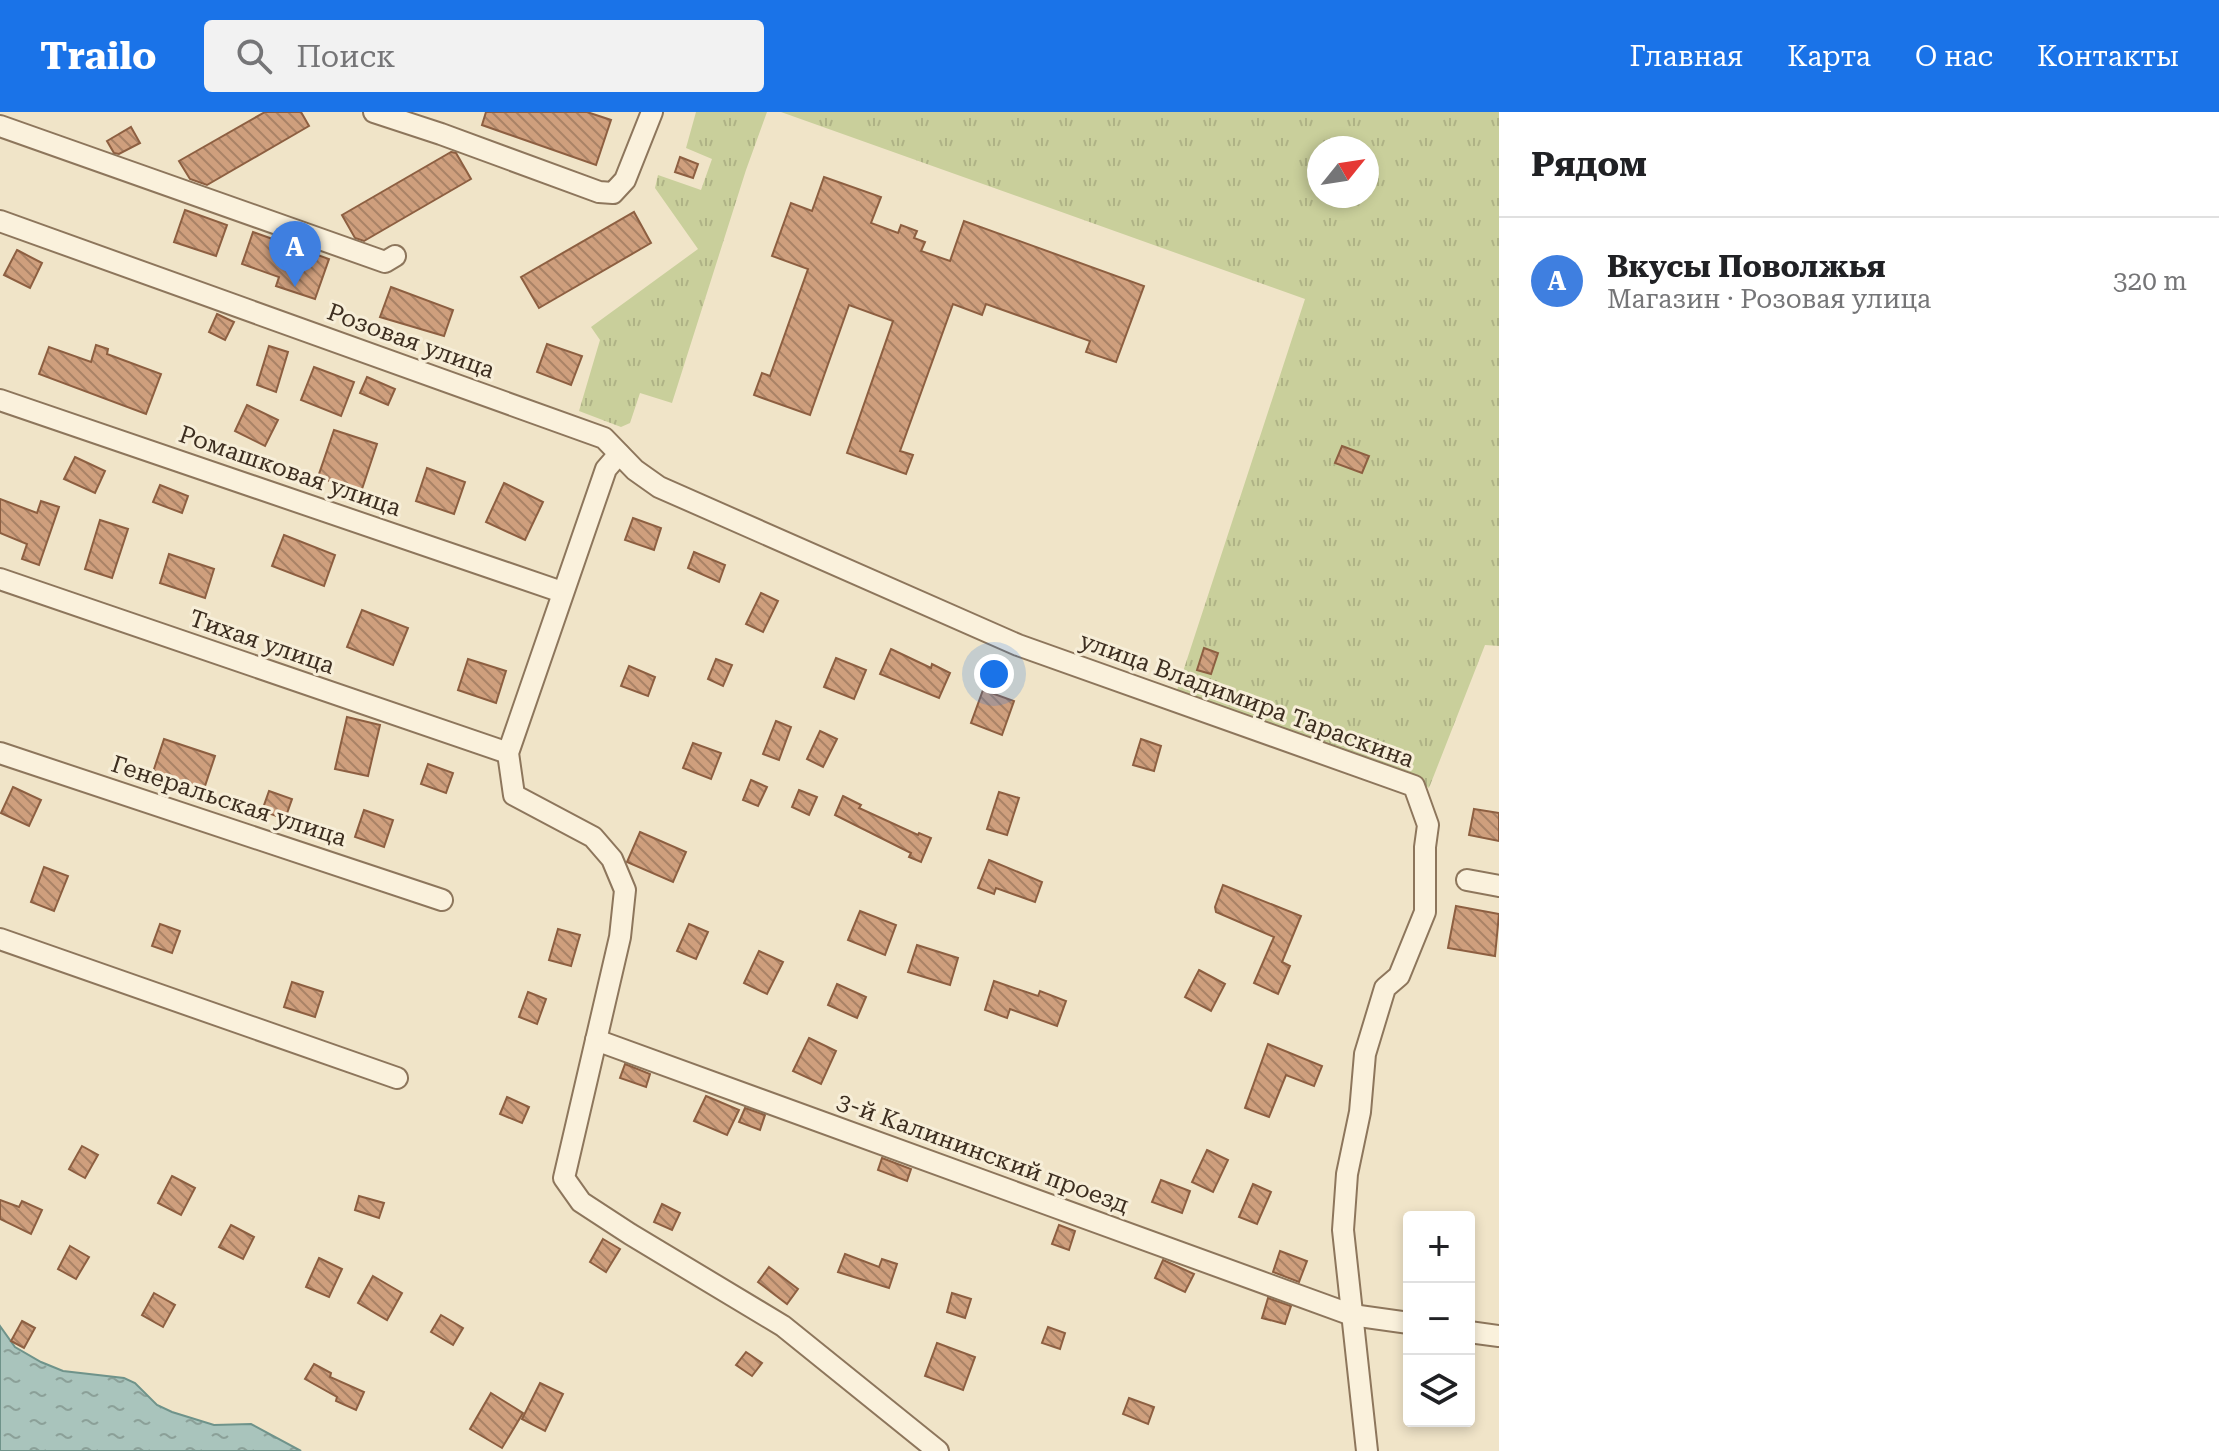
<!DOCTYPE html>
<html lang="ru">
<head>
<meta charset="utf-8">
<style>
  :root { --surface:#fff; --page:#f2f2f2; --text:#202124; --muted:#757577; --line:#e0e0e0; --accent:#1a73e8 }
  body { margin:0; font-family:"Roboto Serif",serif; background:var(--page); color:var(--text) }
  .controls { position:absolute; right:24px; bottom:24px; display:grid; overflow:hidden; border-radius:8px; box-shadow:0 4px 12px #0003 }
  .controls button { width:72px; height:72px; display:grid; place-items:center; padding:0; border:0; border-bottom:2px solid var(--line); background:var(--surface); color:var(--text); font:40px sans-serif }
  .compass { position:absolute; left:1307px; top:24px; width:72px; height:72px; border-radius:50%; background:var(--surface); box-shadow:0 4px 12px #0003; rotate:60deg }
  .you { position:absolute; left:994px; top:562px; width:28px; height:28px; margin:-20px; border:6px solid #fff; border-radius:50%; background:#1a73e8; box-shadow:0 0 0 12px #1a73e833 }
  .badge { display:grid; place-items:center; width:52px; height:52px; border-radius:50%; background:var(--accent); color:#fff; font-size:26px; font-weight:700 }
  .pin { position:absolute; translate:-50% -66px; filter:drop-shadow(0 2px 4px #0008) }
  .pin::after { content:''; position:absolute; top:42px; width:28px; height:24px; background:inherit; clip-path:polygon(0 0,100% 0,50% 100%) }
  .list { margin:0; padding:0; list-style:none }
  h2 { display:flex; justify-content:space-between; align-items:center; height:104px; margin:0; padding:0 32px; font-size:34px }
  h2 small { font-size:26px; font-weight:400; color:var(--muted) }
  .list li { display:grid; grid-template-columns:52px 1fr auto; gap:24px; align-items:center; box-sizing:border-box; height:128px; padding:0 32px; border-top:2px solid var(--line) }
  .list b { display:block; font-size:30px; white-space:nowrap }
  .list p { margin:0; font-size:26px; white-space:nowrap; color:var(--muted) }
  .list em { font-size:26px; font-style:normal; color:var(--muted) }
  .icon { flex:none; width:44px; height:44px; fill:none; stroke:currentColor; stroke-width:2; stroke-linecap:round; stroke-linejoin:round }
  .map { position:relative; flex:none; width:1499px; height:1339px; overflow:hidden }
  header { display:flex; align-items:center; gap:48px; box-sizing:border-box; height:112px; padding:0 40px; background:var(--accent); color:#fff }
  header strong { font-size:38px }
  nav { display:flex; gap:44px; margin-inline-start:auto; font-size:28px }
  .search { width:560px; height:72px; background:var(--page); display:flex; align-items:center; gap:20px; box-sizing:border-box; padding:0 28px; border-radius:8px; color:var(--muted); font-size:30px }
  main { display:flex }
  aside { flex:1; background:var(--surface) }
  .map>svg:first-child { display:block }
  .grass { fill:url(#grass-tufts); fill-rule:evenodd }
  .water { fill:url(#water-ripples); stroke:#6f938a; stroke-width:2 }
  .building { fill:url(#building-back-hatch); stroke:#8d5f41; stroke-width:2 }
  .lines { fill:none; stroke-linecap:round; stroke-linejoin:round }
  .minor-casing { stroke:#8d765c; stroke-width:24 }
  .minor { stroke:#faf1dc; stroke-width:20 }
  .labels { text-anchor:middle; stroke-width:6; stroke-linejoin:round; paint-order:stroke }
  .street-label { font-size:24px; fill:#3d2e20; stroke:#f7eed8 }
</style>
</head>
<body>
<header>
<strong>Trailo</strong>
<div class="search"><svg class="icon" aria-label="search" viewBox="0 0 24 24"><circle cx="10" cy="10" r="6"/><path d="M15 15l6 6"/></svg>Поиск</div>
<nav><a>Главная</a><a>Карта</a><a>О нас</a><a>Контакты</a></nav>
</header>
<main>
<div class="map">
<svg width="1499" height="1339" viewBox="0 0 1499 1339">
  <defs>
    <pattern id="grass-tufts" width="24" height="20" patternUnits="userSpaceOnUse" patternTransform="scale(2)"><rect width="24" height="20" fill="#c9cf9b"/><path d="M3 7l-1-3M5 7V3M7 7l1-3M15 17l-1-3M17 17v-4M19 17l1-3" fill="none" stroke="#aeb285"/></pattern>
    <pattern id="water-ripples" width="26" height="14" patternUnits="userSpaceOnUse" patternTransform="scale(2)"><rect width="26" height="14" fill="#a9c4bc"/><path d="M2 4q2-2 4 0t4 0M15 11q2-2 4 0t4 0" fill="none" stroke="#8ba098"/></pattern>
    <pattern id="building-back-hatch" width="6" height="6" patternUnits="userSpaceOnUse" patternTransform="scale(2)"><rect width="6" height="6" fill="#cf9f7d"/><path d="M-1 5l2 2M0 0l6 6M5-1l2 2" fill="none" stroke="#a98266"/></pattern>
  </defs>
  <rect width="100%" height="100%" fill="#f0e4c8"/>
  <!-- grass -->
  <g class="grass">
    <polygon points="696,0 767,0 746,58 672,291 640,281 630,311 621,315 579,299 600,228 591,215 698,137 655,76 658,63 701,78 712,47 686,36"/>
    <path d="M 781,0 L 1499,0 L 1499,534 L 1485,533 L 1429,676 L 1410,662 L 1177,578 L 1305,187 ZM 1319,36 L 1367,36 L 1367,84 L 1319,84 Z"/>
  </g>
  <!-- water -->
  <polygon class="water" points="0,1214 15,1235 41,1250 63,1259 124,1266 135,1271 157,1293 172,1300 214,1313 251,1312 301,1339 0,1339"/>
  <!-- building -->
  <g class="building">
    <polygon points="265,0 301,0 309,14 207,73 190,67 179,49"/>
    <polygon points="486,0 587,0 611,8 596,53 482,13"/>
    <polygon points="131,15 140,31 119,42 114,41 107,29"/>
    <polygon points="451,40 456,41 471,67 364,129 355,126 342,103"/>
    <polygon points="680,45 698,52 693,66 675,60"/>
    <polygon points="824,65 881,85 871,111 898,121 901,113 917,119 914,126 925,130 921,139 950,149 964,109 1144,174 1116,250 1086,240 1090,229 986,192 982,203 953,192 900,339 913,343 906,362 847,341 893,209 849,193 810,303 754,283 762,261 770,264 808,157 772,144 791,91 812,99"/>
    <polygon points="185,98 227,113 216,144 174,130"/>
    <polygon points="634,100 651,131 539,196 521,165"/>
    <polygon points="253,120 329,147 315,187 276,174 279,165 242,152"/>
    <polygon points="17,138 42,151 30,176 4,163"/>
    <polygon points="391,175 453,198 444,224 380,205"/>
    <polygon points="217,202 234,210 225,228 209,220"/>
    <polygon points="547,232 582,244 571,273 537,260"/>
    <polygon points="96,233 108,237 107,242 161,262 146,302 39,262 49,235 91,250"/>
    <polygon points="269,234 288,240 276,280 257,273"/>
    <polygon points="314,255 354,270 341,304 301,288"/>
    <polygon points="367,265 395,277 388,293 360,281"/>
    <polygon points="247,293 278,308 265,334 235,319"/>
    <polygon points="334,318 377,332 361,380 318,365"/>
    <polygon points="1342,334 1369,344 1362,361 1335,351"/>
    <polygon points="75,345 105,359 95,381 64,367"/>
    <polygon points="427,356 465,370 454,402 416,389"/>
    <polygon points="504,371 543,390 525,428 486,410"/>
    <polygon points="160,373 188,384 182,401 153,390"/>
    <polygon points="0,387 37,401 41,389 59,395 39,453 22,447 27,432 0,421"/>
    <polygon points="633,406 661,416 654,438 625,428"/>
    <polygon points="100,408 128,417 112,466 85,457"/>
    <polygon points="284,423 335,443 324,474 272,454"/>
    <polygon points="694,440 725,453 719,470 688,456"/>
    <polygon points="169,442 214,457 205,486 160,471"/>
    <polygon points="761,481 778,489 763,520 746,512"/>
    <polygon points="362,498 408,516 393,553 347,535"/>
    <polygon points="1204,536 1218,541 1211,562 1197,558"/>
    <polygon points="891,537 931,556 932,552 950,561 939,586 880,562"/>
    <polygon points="836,546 866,558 854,587 824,575"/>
    <polygon points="468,547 506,559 496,591 458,578"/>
    <polygon points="716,547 732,553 723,574 708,567"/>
    <polygon points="629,554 655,565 648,584 621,574"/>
    <polygon points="983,578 1014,589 1002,623 971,611"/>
    <polygon points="347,605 380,613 368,664 335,657"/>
    <polygon points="776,609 791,615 779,648 763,642"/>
    <polygon points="820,619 837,627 823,655 807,647"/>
    <polygon points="164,627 215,644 204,677 153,660"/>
    <polygon points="1141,627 1161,634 1154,659 1133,653"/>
    <polygon points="693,631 721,641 711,667 683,656"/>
    <polygon points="428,652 453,661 446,681 421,672"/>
    <polygon points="751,668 767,675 758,694 743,688"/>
    <polygon points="13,675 41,688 29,714 1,701"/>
    <polygon points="799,678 817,685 809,703 792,695"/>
    <polygon points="269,679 292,687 285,707 262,699"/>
    <polygon points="999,680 1019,686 1007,723 987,717"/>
    <polygon points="843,684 861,693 859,696 918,723 919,721 931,726 921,750 909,745 911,741 835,703"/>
    <polygon points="1474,697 1499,701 1499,729 1469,723"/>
    <polygon points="364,698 393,708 384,735 355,725"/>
    <polygon points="640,720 686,740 673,770 627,750"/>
    <polygon points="989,748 1042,770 1035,790 996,776 994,782 978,776"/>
    <polygon points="44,755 68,764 54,799 31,790"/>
    <polygon points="1223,773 1301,804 1282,850 1290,854 1278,882 1254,871 1274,825 1216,800 1215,795"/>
    <polygon points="1456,794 1499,802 1495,844 1448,836"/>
    <polygon points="860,799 896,813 885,843 848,828"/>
    <polygon points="160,812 180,819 172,841 152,834"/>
    <polygon points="689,812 708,820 696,847 677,839"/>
    <polygon points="558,817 580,823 571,854 549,848"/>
    <polygon points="917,833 958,846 950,873 908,860"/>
    <polygon points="759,839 783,850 767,882 744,871"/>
    <polygon points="1199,858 1225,872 1211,899 1185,885"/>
    <polygon points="994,869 1038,884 1040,879 1066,889 1057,914 1010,897 1007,906 985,898"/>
    <polygon points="292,870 323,880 315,905 284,895"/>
    <polygon points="837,872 866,885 857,906 828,893"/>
    <polygon points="528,880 546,887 537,912 519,905"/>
    <polygon points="809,926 836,939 821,972 793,959"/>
    <polygon points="1268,932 1322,954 1314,974 1286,963 1269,1005 1245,996"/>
    <polygon points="625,952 650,962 646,975 620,966"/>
    <polygon points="706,984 739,998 727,1023 694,1009"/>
    <polygon points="507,985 529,995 522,1011 500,1002"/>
    <polygon points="745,996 765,1003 760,1018 739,1010"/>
    <polygon points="82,1034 98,1043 85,1066 69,1057"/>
    <polygon points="1207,1038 1228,1048 1213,1080 1192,1070"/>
    <polygon points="882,1046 911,1057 907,1069 878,1058"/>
    <polygon points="172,1064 195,1076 181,1103 158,1091"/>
    <polygon points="1161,1068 1190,1079 1182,1101 1152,1090"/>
    <polygon points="1253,1072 1271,1080 1257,1112 1239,1105"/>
    <polygon points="359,1084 384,1091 379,1106 355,1098"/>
    <polygon points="0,1088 19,1095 22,1089 42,1098 31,1122 0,1107"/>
    <polygon points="662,1092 680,1101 672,1118 654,1110"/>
    <polygon points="231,1113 254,1125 243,1147 219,1135"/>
    <polygon points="1059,1113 1075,1119 1069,1138 1052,1132"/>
    <polygon points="603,1127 620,1137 606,1160 590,1150"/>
    <polygon points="70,1134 89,1145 76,1167 58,1157"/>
    <polygon points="1280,1139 1307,1149 1299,1170 1273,1160"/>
    <polygon points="845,1142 879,1155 882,1147 897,1152 889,1176 838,1160"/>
    <polygon points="319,1146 342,1157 329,1185 306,1175"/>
    <polygon points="1163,1148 1194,1162 1185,1180 1155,1166"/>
    <polygon points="769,1155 798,1177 787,1192 758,1170"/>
    <polygon points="373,1164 402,1181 387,1208 358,1191"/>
    <polygon points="154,1181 175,1193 163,1215 142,1203"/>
    <polygon points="952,1181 971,1187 965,1206 947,1200"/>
    <polygon points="1268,1186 1291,1194 1285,1212 1262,1206"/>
    <polygon points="441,1203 463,1216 453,1233 431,1220"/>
    <polygon points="22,1209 35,1216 24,1236 11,1229"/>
    <polygon points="1048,1215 1065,1221 1060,1237 1042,1231"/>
    <polygon points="937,1231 975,1245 963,1278 925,1264"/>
    <polygon points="746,1240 762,1251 752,1264 736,1253"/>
    <polygon points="314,1252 331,1261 330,1265 364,1280 356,1298 336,1289 337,1285 305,1267"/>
    <polygon points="540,1271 563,1282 545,1319 522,1307"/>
    <polygon points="491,1281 523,1301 502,1336 470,1317"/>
    <polygon points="1129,1286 1154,1295 1148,1312 1123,1302"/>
  </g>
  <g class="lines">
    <!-- minor casing -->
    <g class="minor-casing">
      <g id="minor">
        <polyline points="374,0 441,22 599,80 613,81 625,68 652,0"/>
        <polyline points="0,14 385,150 395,144"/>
        <polyline points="0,109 604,326 635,358 659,375 1018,533 1414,674 1428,713 1425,735 1425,800 1399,864 1385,876 1365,942 1360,1000 1347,1062 1343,1118 1367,1339"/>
        <polyline points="0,288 562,480"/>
        <polyline points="619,342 606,357 508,641 514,683 593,725 612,747 625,778 620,825 564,1066 581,1090 630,1122 783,1214 938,1339"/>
        <polyline points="0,467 508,641"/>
        <polyline points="0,641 442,788"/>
        <polyline points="1467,768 1499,774"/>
        <polyline points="0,827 397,966"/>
        <polyline points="596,928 1352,1203 1409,1211"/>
        <polyline points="1469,1220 1499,1224"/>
      </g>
    </g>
    <!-- minor -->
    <use href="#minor" class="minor"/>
  </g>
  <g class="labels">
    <!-- street labels -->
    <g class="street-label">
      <text transform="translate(411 229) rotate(20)" y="8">Розовая улица</text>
      <text transform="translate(290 359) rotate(19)" y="8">Ромашковая улица</text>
      <text transform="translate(262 530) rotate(19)" y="8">Тихая улица</text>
      <text transform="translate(1247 588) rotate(20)" y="8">улица Владимира Тараскина</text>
      <text transform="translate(229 689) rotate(18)" y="8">Генеральская улица</text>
      <text transform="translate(983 1041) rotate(20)" y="8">3-й Калининский проезд</text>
    </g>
  </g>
</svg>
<div class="controls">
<button>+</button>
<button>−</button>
<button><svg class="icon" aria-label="layers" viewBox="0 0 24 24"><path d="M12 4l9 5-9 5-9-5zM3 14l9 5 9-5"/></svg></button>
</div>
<svg class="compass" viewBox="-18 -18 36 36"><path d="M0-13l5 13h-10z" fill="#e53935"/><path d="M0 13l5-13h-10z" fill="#757577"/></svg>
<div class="you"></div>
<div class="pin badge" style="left:295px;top:175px;background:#3f7fe0">A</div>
</div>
<aside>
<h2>Рядом<small></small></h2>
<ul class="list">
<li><span class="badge" style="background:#3f7fe0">A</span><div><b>Вкусы Поволжья</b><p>Магазин · Розовая улица</p></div><em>320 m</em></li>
</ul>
</aside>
</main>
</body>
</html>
